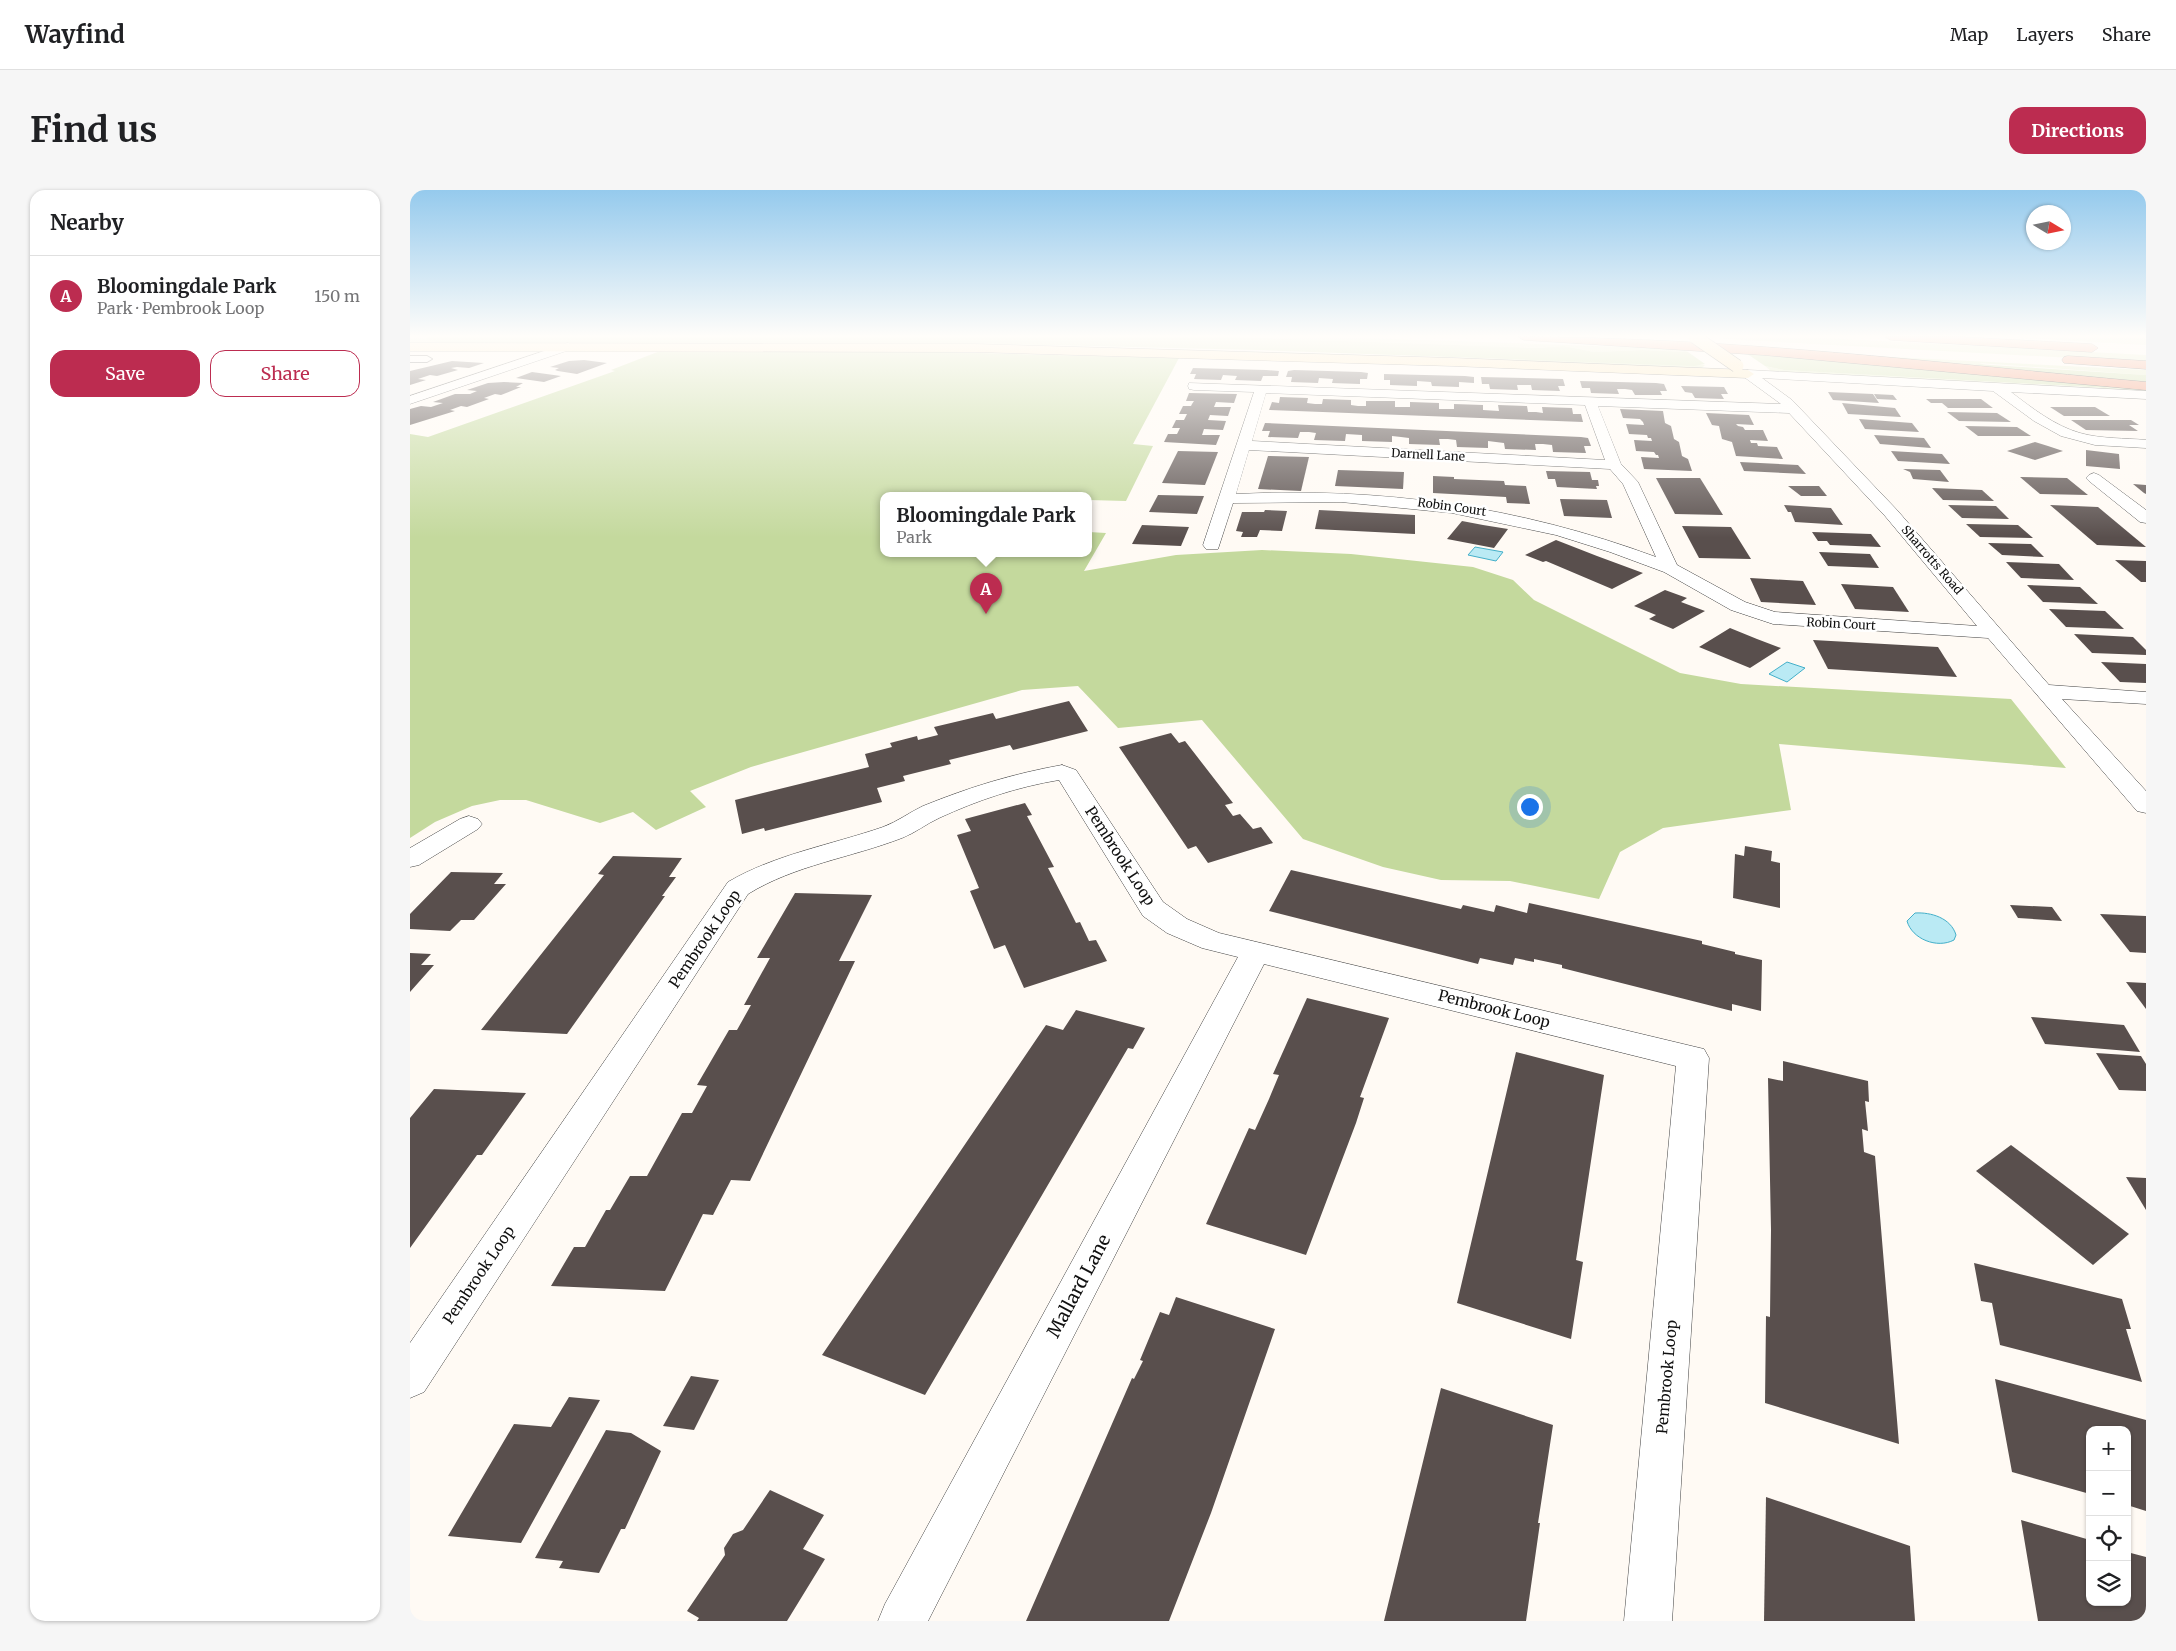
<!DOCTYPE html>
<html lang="en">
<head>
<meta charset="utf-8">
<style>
  :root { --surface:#fff; --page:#f6f6f6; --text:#202124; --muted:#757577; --line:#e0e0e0; --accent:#bc2c50 }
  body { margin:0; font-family:Merriweather,serif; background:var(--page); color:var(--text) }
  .controls { position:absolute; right:15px; bottom:15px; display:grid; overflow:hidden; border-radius:10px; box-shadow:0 1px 4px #0004 }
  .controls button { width:45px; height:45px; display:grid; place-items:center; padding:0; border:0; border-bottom:1px solid var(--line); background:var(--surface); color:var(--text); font:25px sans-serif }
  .compass { position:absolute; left:1616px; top:15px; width:45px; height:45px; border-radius:50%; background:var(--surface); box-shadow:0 1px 4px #0004; rotate:100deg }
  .you { position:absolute; left:1119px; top:616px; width:18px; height:18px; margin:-12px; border:4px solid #fff; border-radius:50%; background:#1a73e8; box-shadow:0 0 0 8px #1a73e833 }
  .badge { display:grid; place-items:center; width:32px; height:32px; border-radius:50%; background:var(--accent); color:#fff; font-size:16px; font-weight:700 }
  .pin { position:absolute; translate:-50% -41px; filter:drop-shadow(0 1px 2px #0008) }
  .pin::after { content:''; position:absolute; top:26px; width:18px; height:15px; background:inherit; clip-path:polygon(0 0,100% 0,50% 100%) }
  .popup { position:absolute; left:470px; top:302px; width:212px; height:65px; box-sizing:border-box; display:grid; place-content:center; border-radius:10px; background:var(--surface); filter:drop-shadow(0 1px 4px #0005); font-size:16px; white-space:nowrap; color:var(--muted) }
  .popup b { font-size:19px; color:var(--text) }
  .popup::after { content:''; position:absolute; left:50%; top:100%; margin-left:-10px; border:10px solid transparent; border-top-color:var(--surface) }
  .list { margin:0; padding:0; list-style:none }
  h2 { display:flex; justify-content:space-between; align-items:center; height:65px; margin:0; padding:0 20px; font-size:21px }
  h2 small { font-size:16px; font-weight:400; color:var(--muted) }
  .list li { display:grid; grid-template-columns:32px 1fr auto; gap:15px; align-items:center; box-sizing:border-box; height:80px; padding:0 20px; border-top:1px solid var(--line) }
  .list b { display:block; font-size:19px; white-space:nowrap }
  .list p { margin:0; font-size:16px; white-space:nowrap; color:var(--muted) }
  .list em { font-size:16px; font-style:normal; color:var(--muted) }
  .actions { display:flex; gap:10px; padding:15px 20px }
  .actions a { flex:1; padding:11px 0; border:1px solid var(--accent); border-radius:15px; text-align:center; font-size:18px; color:var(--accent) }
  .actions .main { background:var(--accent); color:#fff }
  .icon { flex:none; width:28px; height:28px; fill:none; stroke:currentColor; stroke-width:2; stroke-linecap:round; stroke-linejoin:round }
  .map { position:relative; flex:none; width:1736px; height:1431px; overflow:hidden; border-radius:15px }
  header { display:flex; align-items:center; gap:30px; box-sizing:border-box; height:70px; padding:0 25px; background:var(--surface); border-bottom:1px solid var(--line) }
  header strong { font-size:24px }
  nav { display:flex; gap:28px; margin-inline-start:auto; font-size:18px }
  .intro { display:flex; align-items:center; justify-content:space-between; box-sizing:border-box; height:120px; padding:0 30px }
  h1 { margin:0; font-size:35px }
  .button { padding:12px 22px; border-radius:15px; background:var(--accent); color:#fff; font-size:18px; font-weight:700 }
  main { display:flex; gap:30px; padding:0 30px }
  aside { flex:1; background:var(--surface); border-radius:15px; box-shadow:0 1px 4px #0004 }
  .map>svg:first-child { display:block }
  .green { fill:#dde9bd }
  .forest { fill:#c4d99d }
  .water { fill:#baeaf4; stroke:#43afc9 }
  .building { fill:#594f4d }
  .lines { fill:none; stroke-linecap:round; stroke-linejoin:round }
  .lane-casing { stroke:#434343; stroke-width:2 }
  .street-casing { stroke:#434343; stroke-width:1 }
  .secondary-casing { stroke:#323232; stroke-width:1 }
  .highway-casing { stroke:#212121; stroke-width:1 }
  .lane { fill:#fff; fill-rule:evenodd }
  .street { fill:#fff; fill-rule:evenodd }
  .secondary { fill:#fce4b1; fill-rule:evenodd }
  .highway { fill:#ef8561; fill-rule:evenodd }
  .secondary-bridge-casing { stroke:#323232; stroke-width:14; stroke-linecap:butt }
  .secondary-bridge { stroke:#fce4b1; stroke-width:13 }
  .labels { text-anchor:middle; stroke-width:5; stroke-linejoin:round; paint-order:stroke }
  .far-street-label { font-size:12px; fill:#101010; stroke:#fff }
  .street-label { font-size:15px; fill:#101010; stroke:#fff }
  .near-street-label { font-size:18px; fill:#101010; stroke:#fff }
</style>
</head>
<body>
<header>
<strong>Wayfind</strong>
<nav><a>Map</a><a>Layers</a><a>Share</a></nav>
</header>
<div class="intro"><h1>Find us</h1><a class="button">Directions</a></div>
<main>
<aside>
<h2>Nearby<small></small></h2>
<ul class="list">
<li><span class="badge">A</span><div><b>Bloomingdale Park</b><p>Park · Pembrook Loop</p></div><em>150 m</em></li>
</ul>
<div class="actions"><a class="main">Save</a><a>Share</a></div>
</aside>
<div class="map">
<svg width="1736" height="1431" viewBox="0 0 1736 1431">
  <rect width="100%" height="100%" fill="#fffaf4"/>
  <!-- green -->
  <g class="green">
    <path d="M 6,147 C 16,147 22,152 32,153 L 556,153 L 1295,175 L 1292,178 L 550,155 L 0,154 L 0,149 Z"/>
    <polygon points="828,147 927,147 1273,159 1278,162 1232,160 1184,162 1154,156 1127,158"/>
    <polygon points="1312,147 1396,147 1736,165 1736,172 1315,149"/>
    <polygon points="1593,147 1736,147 1736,155"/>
    <polygon points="1442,165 1736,180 1736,185 1569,173 1585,178 1736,194"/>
    <polygon points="1355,176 1374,180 1689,198 1695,198 1691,196 1736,198 1736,202 1361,181"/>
  </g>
  <!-- forest -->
  <g class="forest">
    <polygon points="15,147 828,147 1127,158 1154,156 1184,162 1232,160 1278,162 1295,174 1284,176 849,160 556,153 32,153 20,151"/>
    <polygon points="250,161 531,162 769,168 723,254 743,256 716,311 679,310 678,305 474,305 474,363 678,363 679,342 696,343 674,381 766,365 852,360 941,364 1063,377 1103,390 1124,410 1270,483 1331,494 1601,509 1656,578 1369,554 1381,620 1253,638 1210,662 1189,709 1100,691 1031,690 973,677 893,649 792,530 708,538 668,496 612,500 341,577 280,601 296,617 246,640 223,622 190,633 116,610 90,610 62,616 25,632 0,648 0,244 18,247 205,181 201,180"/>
    <polygon points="1336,163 1691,196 1697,198 1374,180 1355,176"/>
    <polygon points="1565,174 1736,185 1736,192 1585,178"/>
  </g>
  <!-- water -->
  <g class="water">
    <polygon points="1065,357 1093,362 1086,371 1058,365"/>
    <polygon points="1377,472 1395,478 1377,492 1359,484"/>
    <path d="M 1505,723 C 1521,722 1541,728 1546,745 L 1544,750 C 1527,759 1502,749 1497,731 Z"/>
  </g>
  <!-- building -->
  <g class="building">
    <polygon points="174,170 197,173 167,184 148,181 145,180 149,178 140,177 159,171"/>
    <polygon points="42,171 74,173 59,178 47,177 41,178 48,180 27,186 20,185 8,189 16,190 0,195 0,181"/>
    <polygon points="783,178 856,180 869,181 868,186 853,186 851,191 825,190 827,186 813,185 811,190 784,189 786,184 780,184"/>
    <polygon points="884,180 951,182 958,183 957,189 950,189 950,194 922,193 923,189 909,188 908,193 881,192 882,187 876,187 878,181"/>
    <polygon points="122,182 151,186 134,192 106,188"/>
    <polygon points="974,184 1055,186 1064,187 1064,193 1049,192 1049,197 1022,196 1021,192 1007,191 1007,196 980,195 980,190 974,190"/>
    <polygon points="1071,187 1153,189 1155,196 1148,196 1150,201 1122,200 1121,195 1107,195 1108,200 1080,199 1079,194 1072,194"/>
    <polygon points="1170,191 1246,193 1254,194 1257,201 1250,201 1252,205 1225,205 1222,200 1215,199 1207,199 1209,204 1181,203 1180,198 1172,198"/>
    <polygon points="94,192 113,193 106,197 111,197 91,205 85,204 74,208 79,209 57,217 51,216 40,220 45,221 0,235 0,219 11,216 21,217 33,213 23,212 45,204 60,204 67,201 57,200 78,193"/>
    <polygon points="1271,196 1314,197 1318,204 1311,204 1314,209 1285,208 1282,203 1275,202"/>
    <polygon points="1418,202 1463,204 1469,213 1423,210"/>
    <polygon points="779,203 827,204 824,213 806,212 804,217 821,217 818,226 800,225 798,230 816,231 813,240 794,239 792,245 810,245 806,255 754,252 758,244 767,244 770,238 762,238 766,230 774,230 777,224 769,224 773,216 781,216 782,214 784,211 776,211"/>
    <polygon points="1464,204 1483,205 1487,210 1467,209"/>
    <polygon points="870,207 898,208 897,213 905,214 912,214 913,209 941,210 941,215 948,216 956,216 956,211 985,211 985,217 1000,217 1000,212 1029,213 1029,219 1044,219 1044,214 1073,215 1073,220 1089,221 1088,215 1117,216 1118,222 1126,222 1133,223 1132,217 1162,218 1163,224 1171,224 1173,232 859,220 862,212 869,213"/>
    <polygon points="1516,209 1571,209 1583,218 1538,218 1532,213 1521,213"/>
    <polygon points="1432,213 1485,218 1491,227 1438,224"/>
    <polygon points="1640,217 1685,217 1700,226 1654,226"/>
    <polygon points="1210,219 1253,221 1255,233 1261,236 1264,249 1269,252 1272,266 1278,269 1282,281 1234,279 1231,267 1249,268 1248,265 1246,265 1244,262 1226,261 1224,250 1242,251 1241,248 1238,248 1237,245 1219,244 1216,234 1234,235 1233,232 1230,229 1213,228"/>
    <polygon points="1537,222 1587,223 1601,232 1549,231"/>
    <polygon points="1296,223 1339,225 1344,235 1326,234 1328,236 1333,237 1335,240 1353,240 1358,251 1340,250 1341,253 1347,253 1348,256 1367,257 1373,269 1326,266 1322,252 1312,249 1309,236 1302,235"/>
    <polygon points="1449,229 1502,233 1509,242 1455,239"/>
    <polygon points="1661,230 1721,230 1729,235 1719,235 1728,241 1676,240"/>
    <polygon points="855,233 1171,247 1178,248 1181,256 1174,256 1176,263 1143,262 1142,255 1133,254 1125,254 1126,260 1095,259 1094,253 1078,251 1078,258 1047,257 1046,250 1038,249 1029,249 1030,255 999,254 999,248 991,247 982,246 982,252 952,251 952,245 936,244 935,251 904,250 906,243 899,242 890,242 888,248 858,247 860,241 852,241"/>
    <polygon points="1555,236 1607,237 1621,246 1568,246"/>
    <polygon points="1464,245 1514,248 1521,258 1470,254"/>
    <polygon points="1625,252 1638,256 1653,261 1625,270 1597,261"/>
    <polygon points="1676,260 1709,264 1710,279 1676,276"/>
    <polygon points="768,261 808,262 795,295 752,293"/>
    <polygon points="1481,261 1532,264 1540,274 1488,271"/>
    <polygon points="858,266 899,267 891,301 848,299"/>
    <polygon points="1330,272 1388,275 1396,284 1334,281"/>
    <polygon points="1493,279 1530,280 1539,292 1503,289 1500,282"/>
    <polygon points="928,280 994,282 993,299 925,296"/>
    <polygon points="1136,281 1180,282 1182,290 1188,290 1189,296 1186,296 1187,299 1147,297 1145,289 1138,289"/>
    <polygon points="1023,286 1044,287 1044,289 1094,291 1095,295 1116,296 1120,314 1097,313 1096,307 1023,303"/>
    <polygon points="1610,287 1657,288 1678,305 1630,304"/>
    <polygon points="1246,288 1290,288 1313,325 1265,324"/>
    <polygon points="1723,294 1736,295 1736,304 1734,303"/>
    <polygon points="1378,296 1409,296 1417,306 1391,306"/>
    <polygon points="1522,298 1572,300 1584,311 1533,310"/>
    <polygon points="748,305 794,306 787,324 739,322"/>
    <polygon points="1150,309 1197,310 1202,328 1154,326"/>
    <polygon points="1374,315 1421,318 1433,335 1385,332 1381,322 1378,322"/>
    <polygon points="1538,315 1586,316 1599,329 1552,328"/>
    <polygon points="1640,315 1688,317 1736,357 1687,355"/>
    <polygon points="855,320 877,321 872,341 850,340 847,347 831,347 833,342 826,341 832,322 854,322"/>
    <polygon points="909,320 1005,325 1005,344 905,339"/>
    <polygon points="1052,331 1073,335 1098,339 1084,358 1037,349"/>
    <polygon points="1556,334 1608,335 1623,348 1570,347"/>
    <polygon points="732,335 779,337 771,356 722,354"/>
    <polygon points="1272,336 1321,337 1341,369 1289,368"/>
    <polygon points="1402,342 1461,344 1471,357 1420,355 1417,351 1408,351"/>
    <polygon points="1146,350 1187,366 1233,383 1202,399 1136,371 1133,372 1115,365"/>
    <polygon points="1578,353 1621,354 1634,367 1592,365"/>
    <polygon points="1409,362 1460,364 1469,378 1418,376"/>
    <polygon points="1705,370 1736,371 1736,392 1731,392"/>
    <polygon points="1596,372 1649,374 1664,390 1611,388"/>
    <polygon points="1340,388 1393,391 1406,415 1351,412"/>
    <polygon points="1431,394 1483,397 1499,422 1445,419"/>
    <polygon points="1617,395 1670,397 1688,414 1633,412"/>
    <polygon points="1255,400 1277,408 1271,412 1295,421 1263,439 1239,429 1246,425 1224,416"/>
    <polygon points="1639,419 1695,421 1714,439 1656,437"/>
    <polygon points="1320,438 1347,449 1371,458 1340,478 1289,457"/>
    <polygon points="1664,444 1723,447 1736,460 1736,465 1682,463"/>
    <polygon points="1403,450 1528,457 1547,487 1418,479"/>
    <polygon points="1691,472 1736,474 1736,493 1710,492"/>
    <polygon points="659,511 678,541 603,560 600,555 539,570 541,574 493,586 495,591 467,598 472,612 355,641 354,638 332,644 325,610 459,577 455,564 482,557 480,553 507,546 508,550 528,545 524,537 583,523 586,529"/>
    <polygon points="761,543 769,553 775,551 823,613 815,615 823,626 830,624 843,639 851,637 863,653 798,673 786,656 778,659 709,557"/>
    <polygon points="615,613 622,625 617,626 644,677 638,678 657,715 666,733 670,732 679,751 686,750 697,771 614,798 595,755 584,759 560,701 569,698 547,645 561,641 555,629"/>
    <polygon points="1335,656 1362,661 1361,671 1370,673 1370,718 1323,708 1325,664 1334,666"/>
    <polygon points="203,666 272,668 259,687 266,687 252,706 255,706 157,844 71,840 194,685 188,684"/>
    <polygon points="881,680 1051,719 1053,715 1084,722 1086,715 1117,723 1119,713 1292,751 1292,754 1325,762 1325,764 1352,770 1351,821 1322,814 1322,821 1152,778 1152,775 1124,769 1124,772 1105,768 1103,775 1070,768 1068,774 859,721"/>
    <polygon points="41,682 93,683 84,694 96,694 64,730 51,730 40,741 0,739 0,724"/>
    <polygon points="385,703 462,705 429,771 445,771 340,991 321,990 303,1025 293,1024 255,1101 141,1096 164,1057 175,1057 196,1020 200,1020 220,986 237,986 272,923 282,923 297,896 287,895 319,840 327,840 341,815 334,815 360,768 347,768"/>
    <polygon points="1600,715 1642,717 1652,731 1608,728"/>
    <polygon points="1690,724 1736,726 1736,763 1720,762"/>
    <polygon points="0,763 21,764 11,775 24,775 0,802"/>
    <polygon points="1716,792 1736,793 1736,819"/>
    <polygon points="897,808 979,828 950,907 954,908 946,933 896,1065 796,1034 839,938 845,940 859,909 869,885 863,884"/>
    <polygon points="666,820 735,838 723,859 718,858 515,1205 412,1165 636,835 653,840"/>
    <polygon points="1621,827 1714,835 1730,862 1635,854"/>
    <polygon points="1106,862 1194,885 1166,1070 1173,1072 1161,1149 1047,1113"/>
    <polygon points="1686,863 1731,866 1736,874 1736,901 1709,900"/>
    <polygon points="1373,871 1458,891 1459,912 1455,911 1458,941 1452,939 1454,962 1465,966 1489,1254 1355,1213 1356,1126 1360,1127 1361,1040 1358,888 1373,891"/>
    <polygon points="24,899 116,903 72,965 67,965 0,1058 0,928"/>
    <polygon points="1601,955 1719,1044 1683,1075 1566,981"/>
    <polygon points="1716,987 1736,988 1736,1020"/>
    <polygon points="1564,1073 1712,1109 1721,1139 1716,1139 1732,1192 1590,1155 1582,1113 1571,1111"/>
    <polygon points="766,1107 865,1139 801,1323 759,1431 616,1431 722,1188 724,1189 733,1171 730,1170 750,1122 759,1125"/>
    <polygon points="281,1186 309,1190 284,1240 253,1236"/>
    <polygon points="1585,1189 1736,1230 1736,1321 1717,1315 1717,1240 1680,1240 1680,1304 1602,1282"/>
    <polygon points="1031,1198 1143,1235 1128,1333 1130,1333 1116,1431 974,1431"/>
    <polygon points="159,1207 190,1210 111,1353 38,1346 104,1234 141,1237"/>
    <polygon points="196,1240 221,1243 251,1261 215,1339 211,1339 189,1383 149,1378 153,1371 125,1368"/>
    <polygon points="360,1300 414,1325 393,1359 415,1369 377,1431 287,1431 289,1428 277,1421 315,1365 314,1358 323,1344 333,1340"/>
    <polygon points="1356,1307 1500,1356 1505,1431 1354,1431"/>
    <polygon points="1611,1330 1680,1350 1680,1412 1717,1412 1717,1362 1736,1367 1736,1431 1628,1431"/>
  </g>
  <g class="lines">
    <!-- lane casing -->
    <g class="lane-casing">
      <polygon id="lane" points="0,166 17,166 22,169 17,172 0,172"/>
    </g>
    <!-- street casing -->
    <g class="street-casing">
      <g id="street">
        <polygon points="158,153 164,157 162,159 0,214 0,206"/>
        <path d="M 1338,180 L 1736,201 L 1736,209 L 1601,202 C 1622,218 1645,236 1670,243 C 1691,249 1715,248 1736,250 L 1736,258 L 1685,255 L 1651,246 L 1624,231 L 1583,201 L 1352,188 L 1382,210 L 1487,320 L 1639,495 L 1736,502 L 1736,514 L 1652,509 L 1736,601 L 1736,623 L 1727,621 L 1578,448 L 1363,434 L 1321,420 L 1254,382 L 1200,362 L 1146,345 L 1042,323 L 931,312 L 823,313 L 808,359 L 796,359 L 793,355 L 844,202 L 784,200 L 779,199 L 778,196 L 779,193 L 1371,214 L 1334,187 L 1332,184 L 1334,181 ZM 856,203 L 1175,215 L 1195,270 L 842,251 ZM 1188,216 L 1379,223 L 1475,326 L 1567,436 L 1365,422 L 1335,412 L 1267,375 L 1228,292 L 1211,274 ZM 839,260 L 1200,279 L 1213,294 L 1246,367 C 1108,316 972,297 826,304 Z"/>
        <polygon points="1684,283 1689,285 1736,320 1736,333 1730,332 1679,291 1676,288 1679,285"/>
        <path d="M 652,575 L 666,580 L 753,712 L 777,729 L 809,743 L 1294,859 L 1299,868 L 1262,1431 L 1214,1431 L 1266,876 L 854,774 L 518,1431 L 468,1431 L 475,1414 L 828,767 L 792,758 L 757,743 L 733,726 L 649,590 C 607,597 568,610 529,628 C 516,634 505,643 492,648 C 440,668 385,675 338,704 L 14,1202 L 0,1208 L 0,1153 L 318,692 C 366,664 421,655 473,637 C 487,632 500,622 513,616 C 560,597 602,584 652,575 Z"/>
        <polygon points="59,626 68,629 72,634 68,639 9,675 0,677 0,658 50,629"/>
      </g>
    </g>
    <!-- secondary casing -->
    <g class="secondary-casing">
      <polygon id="secondary" points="0,153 565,154 1043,168 1338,180 1344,184 1338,188 1043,176 565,162 0,161"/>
    </g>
    <!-- highway casing -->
    <g class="highway-casing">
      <g id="highway">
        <path d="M 1109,147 C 1318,147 1527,173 1736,192 L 1736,200 L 1353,165 L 1114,150 Z"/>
        <polygon points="1476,147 1551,147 1682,154 1688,158 1682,162 1481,150"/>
        <polygon points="1658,166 1736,171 1736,179 1654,173 1652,170 1654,167"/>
      </g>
    </g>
    <!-- lane -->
    <use href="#lane" class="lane"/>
    <!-- street -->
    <use href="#street" class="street"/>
    <!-- secondary -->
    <use href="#secondary" class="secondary"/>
    <!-- highway -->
    <use href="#highway" class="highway"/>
    <!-- secondary-bridge casing -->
    <g class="secondary-bridge-casing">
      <polyline id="secondary-bridge" points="1285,147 1327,176"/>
    </g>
    <!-- secondary-bridge -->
    <use href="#secondary-bridge" class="secondary-bridge"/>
  </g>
  <!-- sky -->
  <linearGradient id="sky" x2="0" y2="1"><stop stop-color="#95caed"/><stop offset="0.42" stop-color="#fffdfa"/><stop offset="1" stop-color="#fffdfa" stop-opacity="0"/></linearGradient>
  <rect width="1736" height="348" fill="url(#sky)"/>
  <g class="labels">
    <!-- far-street labels -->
    <g class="far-street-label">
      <text transform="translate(1018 265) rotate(3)" y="4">Darnell Lane</text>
      <text transform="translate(1042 317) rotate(8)" y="4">Robin Court</text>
      <text transform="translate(1522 370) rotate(49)" y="4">Sharrotts Road</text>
      <text transform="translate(1431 434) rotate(3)" y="4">Robin Court</text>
    </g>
    <!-- street labels -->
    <g class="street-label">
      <text transform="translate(710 666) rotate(57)" y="5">Pembrook Loop</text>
      <text transform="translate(295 749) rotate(-56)" y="5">Pembrook Loop</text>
      <text transform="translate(1084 819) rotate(14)" y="5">Pembrook Loop</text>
      <text transform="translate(69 1085) rotate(-56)" y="5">Pembrook Loop</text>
      <text transform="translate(1257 1187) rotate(-85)" y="5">Pembrook Loop</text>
    </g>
    <!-- near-street labels -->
    <g class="near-street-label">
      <text transform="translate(669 1096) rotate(-62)" y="6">Mallard Lane</text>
    </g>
  </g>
</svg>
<div class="controls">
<button>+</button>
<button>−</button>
<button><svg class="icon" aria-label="locate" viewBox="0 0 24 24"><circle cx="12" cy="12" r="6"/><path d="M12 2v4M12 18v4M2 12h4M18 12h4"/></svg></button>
<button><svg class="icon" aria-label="layers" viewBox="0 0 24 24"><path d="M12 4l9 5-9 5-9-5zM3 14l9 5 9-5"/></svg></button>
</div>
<svg class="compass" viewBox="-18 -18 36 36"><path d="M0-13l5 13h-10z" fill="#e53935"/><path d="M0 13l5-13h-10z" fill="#757577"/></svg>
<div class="you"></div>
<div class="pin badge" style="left:576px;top:424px">A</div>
<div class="popup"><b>Bloomingdale Park</b>Park</div>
</div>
</main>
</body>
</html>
